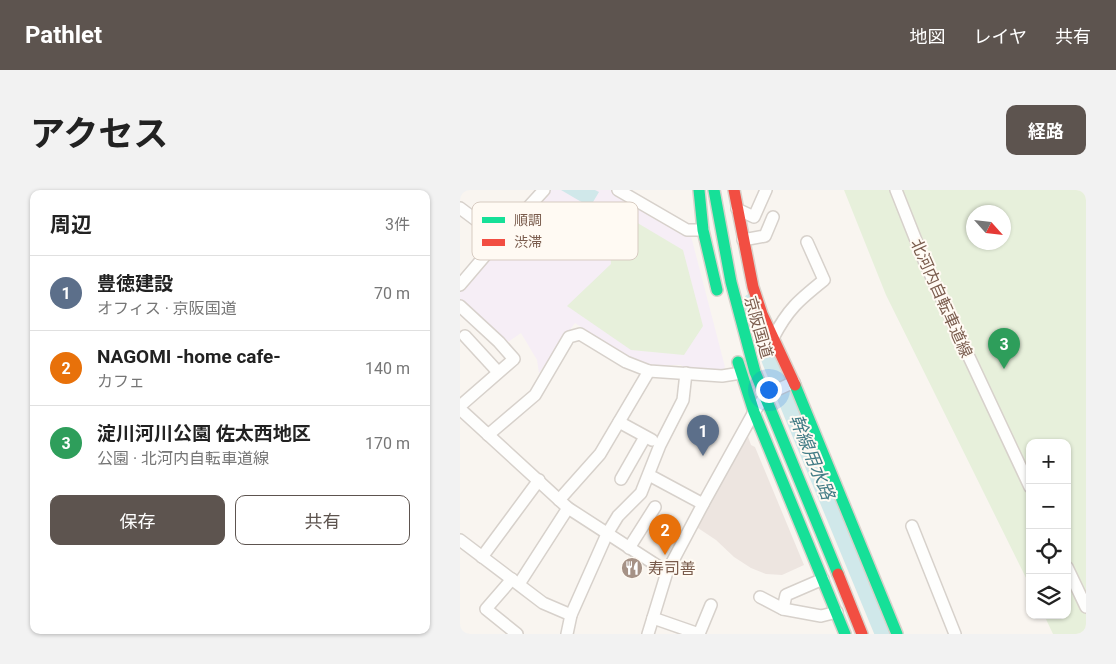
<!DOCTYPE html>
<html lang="ja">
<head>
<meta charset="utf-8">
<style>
  :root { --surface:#fff; --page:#f2f2f2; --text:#222; --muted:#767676; --line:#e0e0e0; --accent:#5d544f }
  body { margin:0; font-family:Roboto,"Noto Sans JP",sans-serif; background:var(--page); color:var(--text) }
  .controls { position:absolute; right:15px; bottom:15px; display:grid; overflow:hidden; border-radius:10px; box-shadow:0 1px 4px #0004 }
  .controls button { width:45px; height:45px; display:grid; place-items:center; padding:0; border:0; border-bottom:1px solid var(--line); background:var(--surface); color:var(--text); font:25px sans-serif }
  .compass { position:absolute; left:506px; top:15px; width:45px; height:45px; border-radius:50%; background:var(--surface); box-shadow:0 1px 4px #0004; rotate:117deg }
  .you { position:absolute; left:308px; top:199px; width:18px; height:18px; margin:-12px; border:4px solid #fff; border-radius:50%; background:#1a73e8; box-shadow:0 0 0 8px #1a73e833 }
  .badge { display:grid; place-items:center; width:32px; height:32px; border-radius:50%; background:var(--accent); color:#fff; font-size:16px; font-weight:700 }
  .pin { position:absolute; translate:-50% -41px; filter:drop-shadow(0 1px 2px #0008) }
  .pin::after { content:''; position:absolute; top:26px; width:18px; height:15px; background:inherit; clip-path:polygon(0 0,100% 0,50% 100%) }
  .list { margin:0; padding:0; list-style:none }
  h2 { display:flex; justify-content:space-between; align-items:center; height:65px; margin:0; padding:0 20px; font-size:21px }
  h2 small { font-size:16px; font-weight:400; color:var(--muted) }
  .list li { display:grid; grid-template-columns:32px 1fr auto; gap:15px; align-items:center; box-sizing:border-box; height:75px; padding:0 20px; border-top:1px solid var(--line) }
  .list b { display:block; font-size:19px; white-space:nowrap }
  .list p { margin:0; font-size:16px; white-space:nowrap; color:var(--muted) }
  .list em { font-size:16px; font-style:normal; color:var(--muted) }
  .actions { display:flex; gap:10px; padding:15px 20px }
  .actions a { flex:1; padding:11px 0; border:1px solid var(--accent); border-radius:10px; text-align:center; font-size:18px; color:var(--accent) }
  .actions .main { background:var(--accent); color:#fff }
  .icon { flex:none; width:28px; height:28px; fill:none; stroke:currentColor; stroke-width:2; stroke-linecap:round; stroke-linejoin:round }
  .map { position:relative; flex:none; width:626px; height:444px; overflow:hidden; border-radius:10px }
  header { display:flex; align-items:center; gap:30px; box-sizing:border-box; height:70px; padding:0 25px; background:var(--accent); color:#fff }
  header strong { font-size:24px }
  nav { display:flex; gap:28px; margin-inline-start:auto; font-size:18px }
  .intro { display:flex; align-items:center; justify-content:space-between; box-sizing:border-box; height:120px; padding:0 30px }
  h1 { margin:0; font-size:35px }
  .button { padding:12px 22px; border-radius:10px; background:var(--accent); color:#fff; font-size:18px; font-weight:700 }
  main { display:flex; gap:30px; padding:0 30px }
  aside { flex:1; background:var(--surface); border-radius:10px; box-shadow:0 1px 4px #0004 }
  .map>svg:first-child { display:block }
  .industrial { fill:#ede5e0 }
  .education { fill:#f6eef6 }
  .green { fill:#e7f0db; fill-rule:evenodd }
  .water { fill:#d0e8ea }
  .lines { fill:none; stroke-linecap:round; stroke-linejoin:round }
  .river { stroke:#d0e8ea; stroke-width:18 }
  .street-casing { stroke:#d7d1cb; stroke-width:14 }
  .fast-casing { stroke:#d9d2cb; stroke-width:14 }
  .jam-casing { stroke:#d9d2cb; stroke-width:14 }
  .street { stroke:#fefefd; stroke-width:11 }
  .fast { stroke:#16e098; stroke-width:11 }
  .jam { stroke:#f24e42; stroke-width:11 }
  .labels { text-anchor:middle; stroke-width:4; stroke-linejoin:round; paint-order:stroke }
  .street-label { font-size:16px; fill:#7a5c4d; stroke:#fffaf3 }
  .poi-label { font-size:16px; fill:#7a5c4d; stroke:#fffaf3; text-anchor:start }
  .water-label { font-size:18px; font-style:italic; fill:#437c86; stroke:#fffaf3 }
  .key { fill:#fffaf3; stroke:#d7cbc1; stroke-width:1 }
  .key-label { font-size:14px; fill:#7a5c4d }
</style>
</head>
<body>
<header>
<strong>Pathlet</strong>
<nav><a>地図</a><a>レイヤ</a><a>共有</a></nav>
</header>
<div class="intro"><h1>アクセス</h1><a class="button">経路</a></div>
<main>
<aside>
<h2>周辺<small>3件</small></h2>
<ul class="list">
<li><span class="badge" style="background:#5c6f8a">1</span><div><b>豊徳建設</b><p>オフィス · 京阪国道</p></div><em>70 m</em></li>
<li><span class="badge" style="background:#e8710a">2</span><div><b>NAGOMI -home cafe-</b><p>カフェ</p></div><em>140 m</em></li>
<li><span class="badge" style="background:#2e9e5b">3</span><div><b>淀川河川公園 佐太西地区</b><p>公園 · 北河内自転車道線</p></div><em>170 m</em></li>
</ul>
<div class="actions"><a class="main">保存</a><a>共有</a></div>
</aside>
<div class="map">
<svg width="626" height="444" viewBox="0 0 626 444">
  <rect width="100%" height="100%" fill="#f9f5f0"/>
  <!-- industrial -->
  <polygon class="industrial" points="287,244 291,255 295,257 344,375 322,385 306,384 291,378 274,367 256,350 235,336"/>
  <!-- education -->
  <polygon class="education" points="89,0 151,0 231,46 265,177 262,180 224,178 221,175 211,175 204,177 168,169 115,133 79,183 77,170 61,143 45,154 0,112 0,100"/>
  <!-- green -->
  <g class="green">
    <path d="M 384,0 L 626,0 L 626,444 L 593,444 L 584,425 L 607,425 L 607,253 L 570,253 L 570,396 L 426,105 ZM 514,22 L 544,22 L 544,52 L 514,52 Z"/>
    <polygon points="154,19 223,60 243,136 224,165 171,160 107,116 151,74 148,30"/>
  </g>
  <!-- water -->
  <polygon class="water" points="101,0 135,0 139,2 130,17"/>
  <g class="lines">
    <!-- river -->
    <polyline class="river" points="292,112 311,171 424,444"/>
    <!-- street casing -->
    <g class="street-casing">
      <g id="street">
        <polyline points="158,0 227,40 243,40"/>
        <polyline points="436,0 465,73 570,297"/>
        <polyline points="0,18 40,48"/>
        <polyline points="277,19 294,27 306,0"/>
        <polyline points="283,50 305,46 313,27"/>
        <polyline points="0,95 40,48 84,0"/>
        <polyline points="0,116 39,152 54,169 0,216"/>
        <polyline points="5,146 38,182"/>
        <path d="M 313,148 C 328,119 339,110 364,90 L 347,52"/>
        <polyline points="0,219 108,318 207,382"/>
        <polyline points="159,232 192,250"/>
        <polyline points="28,245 75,205 109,147 120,144 166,172 189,181 262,186 281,183"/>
        <polyline points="189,285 243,314"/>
        <polyline points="161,289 185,247"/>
        <polyline points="99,310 140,264 189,181"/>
        <polyline points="452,336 495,444"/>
        <polyline points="0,350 83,413 111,425"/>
        <polyline points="169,358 195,317"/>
        <polyline points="22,367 79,290"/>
        <polyline points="607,377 626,417"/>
        <polyline points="52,389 26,419 57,444"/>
        <polyline points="59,394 108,318"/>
        <polyline points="300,407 323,419 361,426 377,422"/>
        <polyline points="323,419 326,405 363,389"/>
        <polyline points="193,428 239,444 251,415"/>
        <polyline points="107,444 111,425 147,344 158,326 181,303 200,255 223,210 226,183"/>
        <polyline points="188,444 207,382 243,314 294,222 306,205 334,192"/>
      </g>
    </g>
    <!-- fast casing -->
    <g class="fast-casing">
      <g id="fast">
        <polyline points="239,0 243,40 257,100"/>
        <polyline points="254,0 271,92 295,182 378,384"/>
        <polyline points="278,172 294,222 385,444"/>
        <polyline points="335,195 437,444"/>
      </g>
    </g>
    <!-- jam casing -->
    <g class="jam-casing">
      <g id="jam">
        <polyline points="274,0 293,97 302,124 335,195"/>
        <polyline points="378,384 402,444"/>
      </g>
    </g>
    <!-- street -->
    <use href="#street" class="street"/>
    <!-- fast -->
    <use href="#fast" class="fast"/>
    <!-- jam -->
    <use href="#jam" class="jam"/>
  </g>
  <!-- icons -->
  <defs>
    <g id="restaurant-disc" transform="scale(1.125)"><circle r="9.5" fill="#a69286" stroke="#fffaf3"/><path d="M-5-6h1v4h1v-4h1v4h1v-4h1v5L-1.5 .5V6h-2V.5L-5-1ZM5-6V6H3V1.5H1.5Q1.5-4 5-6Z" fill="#fff"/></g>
  </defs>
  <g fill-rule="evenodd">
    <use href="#restaurant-disc" x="172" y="378"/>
  </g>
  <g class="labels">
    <!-- street labels -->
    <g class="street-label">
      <text transform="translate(482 108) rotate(66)" y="6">北河内自転車道線</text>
      <text transform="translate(299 137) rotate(74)" y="6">京阪国道</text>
    </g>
    <!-- poi labels -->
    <g class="poi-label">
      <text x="188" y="384">寿司善</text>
    </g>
    <!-- water labels -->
    <g class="water-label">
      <text transform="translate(352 267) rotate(68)" y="6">幹線用水路</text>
    </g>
  </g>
  <!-- legend -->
  <rect x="12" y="12" width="166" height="58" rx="8" class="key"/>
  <rect x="22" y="27" width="23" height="6" fill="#16e098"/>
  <rect x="22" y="49" width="23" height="7" fill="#f24e42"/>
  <g class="key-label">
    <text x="54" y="35">順調</text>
    <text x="54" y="57">渋滞</text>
  </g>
</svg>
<div class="controls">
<button>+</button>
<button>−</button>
<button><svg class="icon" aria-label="locate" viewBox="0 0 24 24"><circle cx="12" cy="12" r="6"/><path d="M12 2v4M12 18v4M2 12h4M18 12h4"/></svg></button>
<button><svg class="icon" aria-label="layers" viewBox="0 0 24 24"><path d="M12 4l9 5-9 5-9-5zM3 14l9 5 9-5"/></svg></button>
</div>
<svg class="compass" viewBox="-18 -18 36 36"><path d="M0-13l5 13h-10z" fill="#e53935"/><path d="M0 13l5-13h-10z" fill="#767676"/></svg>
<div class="you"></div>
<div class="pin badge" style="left:243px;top:266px;background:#5c6f8a">1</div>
<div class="pin badge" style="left:205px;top:365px;background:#e8710a">2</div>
<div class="pin badge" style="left:544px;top:179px;background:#2e9e5b">3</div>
</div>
</main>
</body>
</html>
